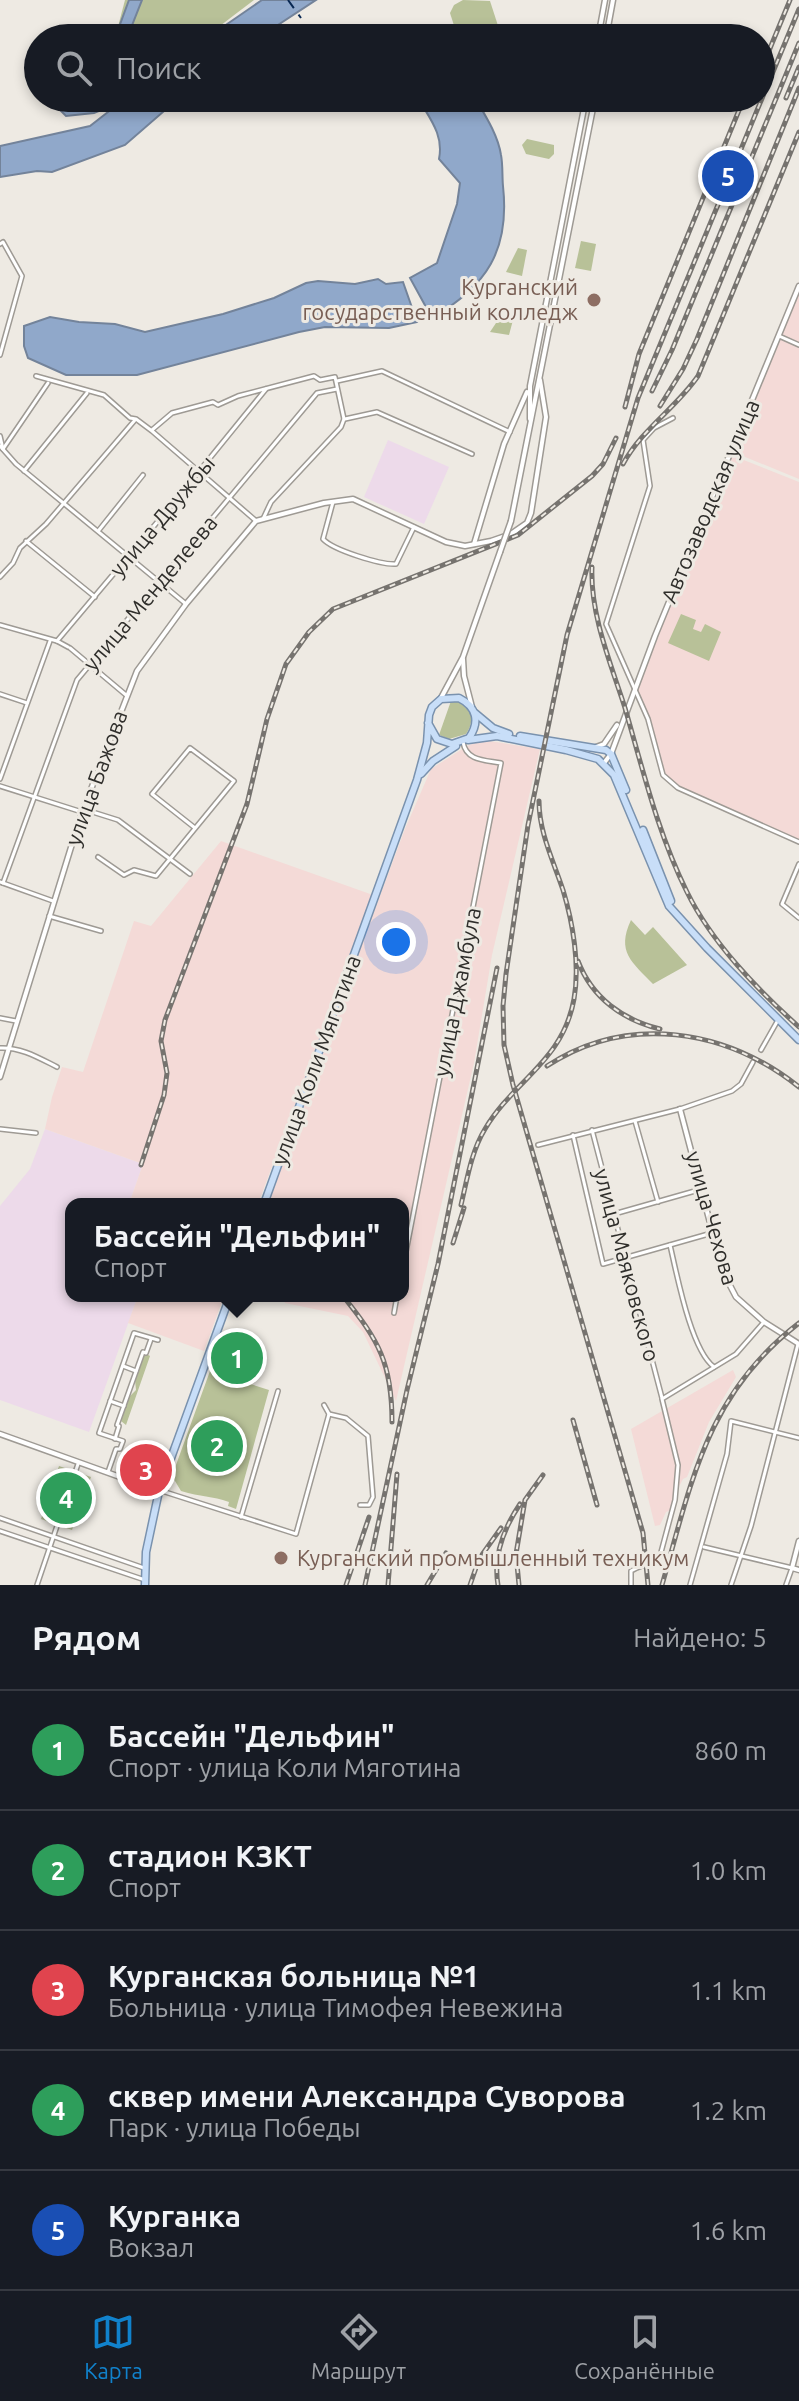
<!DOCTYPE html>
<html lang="ru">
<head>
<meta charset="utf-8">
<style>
  :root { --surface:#171b24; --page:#20242c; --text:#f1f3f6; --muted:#9ea1a6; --line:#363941; --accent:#1182cc }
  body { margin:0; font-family:Ubuntu,sans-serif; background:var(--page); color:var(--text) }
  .you { position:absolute; left:396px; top:942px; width:28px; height:28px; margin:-20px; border:6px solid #fff; border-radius:50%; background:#1a73e8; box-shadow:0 0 0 12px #1a73e833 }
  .badge { display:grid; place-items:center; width:52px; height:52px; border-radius:50%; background:var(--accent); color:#fff; font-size:26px; font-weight:700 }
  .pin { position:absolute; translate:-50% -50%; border:4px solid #fff; box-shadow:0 2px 8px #0006 }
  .popup { position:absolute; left:65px; top:1198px; width:344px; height:104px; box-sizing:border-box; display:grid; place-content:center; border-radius:16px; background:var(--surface); filter:drop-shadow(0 2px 6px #0005); font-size:26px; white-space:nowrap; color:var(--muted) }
  .popup b { font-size:30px; color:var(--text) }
  .popup::after { content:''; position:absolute; left:50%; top:100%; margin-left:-16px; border:16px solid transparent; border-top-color:var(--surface) }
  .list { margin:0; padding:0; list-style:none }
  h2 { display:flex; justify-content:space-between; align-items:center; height:104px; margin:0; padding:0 32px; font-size:34px }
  h2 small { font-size:26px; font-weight:400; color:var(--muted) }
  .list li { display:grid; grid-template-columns:52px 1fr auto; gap:24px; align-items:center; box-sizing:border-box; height:120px; padding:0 32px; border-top:2px solid var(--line) }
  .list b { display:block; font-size:30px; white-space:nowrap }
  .list p { margin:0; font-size:26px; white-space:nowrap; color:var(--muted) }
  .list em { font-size:26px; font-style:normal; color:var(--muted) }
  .icon { flex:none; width:44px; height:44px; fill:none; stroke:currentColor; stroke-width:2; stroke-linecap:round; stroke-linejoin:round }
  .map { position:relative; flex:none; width:799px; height:1585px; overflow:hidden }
  .search { position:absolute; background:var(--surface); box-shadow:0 4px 12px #0003; left:24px; right:24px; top:24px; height:88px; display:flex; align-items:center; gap:20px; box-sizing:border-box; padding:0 28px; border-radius:44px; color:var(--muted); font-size:30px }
  .sheet { height:704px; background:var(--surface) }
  nav { display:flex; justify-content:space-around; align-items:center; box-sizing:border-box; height:112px; border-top:2px solid var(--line); background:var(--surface); font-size:22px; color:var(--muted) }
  nav a { display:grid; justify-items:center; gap:4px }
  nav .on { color:var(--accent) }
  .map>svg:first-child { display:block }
  .commercial { fill:#eddaea }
  .industrial { fill:#f4dad7 }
  .green { fill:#b8c198 }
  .water { fill:#90a8ca; stroke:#73839a; stroke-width:2 }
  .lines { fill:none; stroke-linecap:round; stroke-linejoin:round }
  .ferry { stroke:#082853; stroke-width:2; stroke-dasharray:10 8; stroke-linecap:butt }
  .minor-casing { stroke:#9e9a94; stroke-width:6 }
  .tertiary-casing { stroke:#9e9a94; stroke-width:7 }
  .secondary-casing { stroke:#9e9a94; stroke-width:7 }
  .primary-casing { stroke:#7a92ae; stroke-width:9 }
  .minor { stroke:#fff; stroke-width:3 }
  .tertiary { stroke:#fff; stroke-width:4 }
  .secondary { stroke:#fff; stroke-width:4 }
  .primary { stroke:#c8def8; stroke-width:6 }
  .rail-casing { stroke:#76736f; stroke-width:5 }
  .rail { stroke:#eeeae3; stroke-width:2; stroke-dasharray:6; stroke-linecap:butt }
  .secondary-bridge-casing { stroke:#9e9a94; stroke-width:7; stroke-linecap:butt }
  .secondary-bridge { stroke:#fff; stroke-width:4 }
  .education-dot { fill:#8d6e63; stroke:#eeeae3; stroke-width:3 }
  .labels { text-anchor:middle; stroke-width:6; stroke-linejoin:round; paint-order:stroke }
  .education-label { font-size:22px; fill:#785e54; stroke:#eeeae3; text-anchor:end }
  .street-label { font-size:22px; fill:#2f2e2b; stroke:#eeeae3 }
</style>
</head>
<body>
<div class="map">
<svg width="799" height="1585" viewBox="0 0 799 1585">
  <rect width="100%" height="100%" fill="#eeeae3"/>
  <!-- commercial -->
  <g class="commercial">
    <polygon points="388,440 449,467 424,524 364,497"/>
    <polygon points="45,1129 143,1164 129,1204 71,1204 71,1296 138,1296 89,1432 0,1400 0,1206 30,1169"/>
  </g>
  <!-- industrial -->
  <g class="industrial">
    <polygon points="799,291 799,479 733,452"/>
    <polygon points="731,455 799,482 799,840 678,787 664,775 649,719 635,690"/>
    <polygon points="483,740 540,749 492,955 474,1063 396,1401 363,1332 348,1316 285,1303 282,1296 403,1296 403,1204 267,1204 321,1053 405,829 431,769 467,746"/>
    <polygon points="221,841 373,895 258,1204 129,1204 143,1164 45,1129 52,1097 62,1067 83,1072 134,921 151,926"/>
    <polygon points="138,1296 224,1296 204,1351 128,1323"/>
    <polygon points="733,1370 736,1377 709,1422 687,1477 683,1479 674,1496 671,1510 666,1512 660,1525 655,1526 631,1429"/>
  </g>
  <!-- green -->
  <g class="green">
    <polygon points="125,0 254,0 204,38 115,38"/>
    <polygon points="463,0 490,1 502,38 458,38 450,13 454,5"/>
    <polygon points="527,139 554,145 554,154 549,159 526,154 522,145"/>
    <polygon points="581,241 596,244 591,271 575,268"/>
    <polygon points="518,248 527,250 522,276 506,272"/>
    <polygon points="500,317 513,320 509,335 490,332"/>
    <polygon points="681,614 696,620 693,629 701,632 705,624 721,632 709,661 668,643"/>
    <path d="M 452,698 C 470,703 477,718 466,734 L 449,739 L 439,735 Z"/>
    <path d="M 631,920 L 645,935 L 653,927 L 687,965 L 653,984 C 632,962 616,952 631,920 Z"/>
    <polygon points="147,1354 150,1356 126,1425 121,1421 129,1397 136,1390 135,1380 143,1357"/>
    <path d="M 210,1371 L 269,1390 L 236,1509 L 228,1506 L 229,1502 C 212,1496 201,1497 181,1491 L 172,1476 Z"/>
    <polygon points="59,1466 91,1477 72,1530 41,1519"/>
  </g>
  <!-- water -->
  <g class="water">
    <polygon points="129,0 142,0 127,38 115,38"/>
    <polygon points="262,0 316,0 258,38 207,38"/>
    <polygon points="54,98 86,98 94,107 104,103 102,98 118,98 122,104 130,98 179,98 125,145 52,172 37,171 0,177 0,146 90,126 108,112 106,108 94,113 66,116 58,108"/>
    <path d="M 418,98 L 475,98 C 485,115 498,135 501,155 C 503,165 502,176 503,186 C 510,250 487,286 432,318 L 410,278 L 437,263 L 457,204 L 460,183 L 439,159 C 444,135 430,119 418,98 Z"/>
    <polygon points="378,279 386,284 403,282 417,322 389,328 325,327 299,332 137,375 66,375 28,358 24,346 24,326 50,317 79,322 115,324 145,332 223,314 274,298 306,283 318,281 355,284"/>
  </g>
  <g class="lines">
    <!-- ferry -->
    <polyline class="ferry" points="288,0 301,18"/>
    <!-- minor casing -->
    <g class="minor-casing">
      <g id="minor">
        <polyline points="0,244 3,242 22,276 0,355"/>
        <polyline points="779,336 799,345"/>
        <polyline points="36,376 104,395 130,418 136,419 152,431 255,520"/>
        <polyline points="337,381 382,371 510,432"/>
        <polyline points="673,418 654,428 643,440 650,486 606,624 648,719 663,775 678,788 799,842"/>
        <polyline points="345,419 377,412 472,454"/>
        <polyline points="152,430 172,413 213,402 218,405 238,396 314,376 320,380 335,377 344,419"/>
        <polyline points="0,436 3,449"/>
        <polyline points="0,446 16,464 186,604"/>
        <polyline points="3,449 48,383"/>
        <polyline points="24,471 87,393"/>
        <path d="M 333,502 L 323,539 C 333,550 381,565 396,564 L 414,527"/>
        <polyline points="263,519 271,502 341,427 344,419"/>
        <polyline points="99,530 143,475"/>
        <polyline points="26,541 95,597"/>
        <polyline points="0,577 13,563 20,548 46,524 135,420"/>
        <polyline points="0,625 57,641 68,647"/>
        <polyline points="57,641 175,501 266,389"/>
        <polyline points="70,648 126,695"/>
        <polyline points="0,694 27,703"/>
        <polyline points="0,779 50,641"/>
        <polyline points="0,786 82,812"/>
        <polyline points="83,809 118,820 190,874"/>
        <polyline points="98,857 124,875 134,870 156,876 234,781 190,748 152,794 195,828"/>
        <polyline points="799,864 782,904 799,918"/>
        <polyline points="0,882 53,901"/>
        <polyline points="3,883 77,680 317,393 337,389"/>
        <polyline points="49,916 101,931"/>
        <polyline points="0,1018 16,1021"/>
        <path d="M 0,1048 C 21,1047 39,1058 57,1067"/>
        <polyline points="761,1050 778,1020"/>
        <polyline points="635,1121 658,1202"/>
        <polyline points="0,1129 36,1133"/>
        <polyline points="592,1130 662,1398"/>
        <polyline points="573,1135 603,1264 712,1233"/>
        <polyline points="538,1145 680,1109 732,1091 741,1084 753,1062"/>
        <polyline points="614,1214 702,1189"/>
        <path d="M 670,1245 C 677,1275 691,1350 714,1367"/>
        <path d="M 403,1267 L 501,763 C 485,760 466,761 463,742"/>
        <polyline points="394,1313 397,1296"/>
        <polyline points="123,1366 136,1371"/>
        <polyline points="110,1401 124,1406"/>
        <polyline points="329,1414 346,1418 368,1436 373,1497 369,1505 360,1505"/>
        <polyline points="115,1439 119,1426 117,1425 143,1352 146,1353 151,1339"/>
        <polyline points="108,1472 116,1449 120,1449 123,1441 99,1433 134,1333 158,1340"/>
        <polyline points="162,1491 296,1534 329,1414 324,1405"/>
        <polyline points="241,1517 278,1391"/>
        <polyline points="0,1518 144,1568"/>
        <polyline points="0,1531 145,1580"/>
        <polyline points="704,1547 792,1568 786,1585"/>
        <polyline points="37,1585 78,1464"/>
        <path d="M 631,1585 L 631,1571 C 641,1565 652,1564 660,1556 L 675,1500 L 678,1465 L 662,1399 L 736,1354 L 764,1322"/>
        <polyline points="690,1585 727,1454 731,1421 799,1438"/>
        <polyline points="731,1585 751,1526 798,1344"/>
      </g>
    </g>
    <!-- tertiary casing -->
    <g class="tertiary-casing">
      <g id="tertiary">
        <polyline points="596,747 604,744 617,725"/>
        <polyline points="604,763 611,754 655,636 799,286"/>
        <polyline points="680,1109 723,1272 736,1297 764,1322 799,1344"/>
        <polyline points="0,1434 159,1491"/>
        <polyline points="799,1541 792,1568 799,1570"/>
      </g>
    </g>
    <!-- secondary casing -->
    <g class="secondary-casing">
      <g id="secondary">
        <polyline points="598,38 605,0"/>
        <polyline points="606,38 613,0"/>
        <polyline points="530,419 530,386 586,98"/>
        <polyline points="511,521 595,98"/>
        <polyline points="474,544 504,444 527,392"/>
        <polyline points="463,659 464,676 472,707"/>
        <polyline points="441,698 463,657 500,552"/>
        <polyline points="0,1077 81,815 137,671 186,604 256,521 324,503 353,499 446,542 465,546 491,541 511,534 527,523 531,513 546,417 540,380"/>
      </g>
    </g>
    <!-- primary casing -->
    <g class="primary-casing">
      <g id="primary">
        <polyline points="475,713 493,728 509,734"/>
        <polyline points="520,736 606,750 611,754 626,790"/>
        <polyline points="468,740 497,736 566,750 598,759 614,775 669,906 707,948 799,1040"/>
        <polyline points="421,774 433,761 456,746"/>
        <polyline points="643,830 671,901"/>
        <path d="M 264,1204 L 417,780 L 427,743 L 429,715 L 432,707 L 441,699 L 459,698 C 477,707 480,722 469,738 L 452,744 L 437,739 L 428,723"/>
        <polyline points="145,1585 146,1552 159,1491 230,1296"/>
      </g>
    </g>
    <!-- minor -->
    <use href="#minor" class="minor"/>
    <!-- tertiary -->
    <use href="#tertiary" class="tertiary"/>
    <!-- secondary -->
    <use href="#secondary" class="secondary"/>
    <!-- primary -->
    <use href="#primary" class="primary"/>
    <!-- rail casing -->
    <g class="rail-casing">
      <g id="rail">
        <polyline points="761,70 790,0"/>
        <polyline points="786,98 799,67"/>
        <polyline points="652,391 672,350 799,43"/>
        <polyline points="660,406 683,369 697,339 799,88"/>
        <polyline points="625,407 639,354 744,98"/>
        <path d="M 623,464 C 642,429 676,408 698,376 L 799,132"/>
        <path d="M 592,567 C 590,615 611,664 625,708 C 643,770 658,834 687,892 C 712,943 757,989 799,1027"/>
        <path d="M 578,961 C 592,998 623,1020 660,1029"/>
        <path d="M 547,1066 C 628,1013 726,1029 799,1087"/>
        <polyline points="141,1165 164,1095 167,1073 161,1041 165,1020 247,804 267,719 286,664 309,632 333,609 518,535 592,476 603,464 616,438"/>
        <path d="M 461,1205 C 467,1180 471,1152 485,1129 C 514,1080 563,1061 574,999 C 580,965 573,923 563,890 C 553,860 539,832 539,801"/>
        <polyline points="453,1243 464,1208"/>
        <path d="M 343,1296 C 379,1341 392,1363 392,1422"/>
        <polyline points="573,1420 597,1505"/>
        <polyline points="346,1585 369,1517"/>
        <polyline points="365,1585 407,1390 438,1264 497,968"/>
        <polyline points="388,1585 397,1474"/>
        <polyline points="427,1585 446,1553"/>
        <polyline points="470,1585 479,1559 501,1528"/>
        <path d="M 498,1585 C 493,1556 504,1528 520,1504"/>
        <polyline points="519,1585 516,1554 525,1500 543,1475"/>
        <polyline points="648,1585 643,1533 513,1085 504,1045 503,1006 506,974 528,825 567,635 638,398 799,9"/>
        <path d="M 662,1585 C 692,1480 707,1394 799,1323"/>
      </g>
    </g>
    <!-- rail -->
    <use href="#rail" class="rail"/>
    <!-- secondary-bridge casing -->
    <g class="secondary-bridge-casing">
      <polyline id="secondary-bridge" points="500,552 511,521"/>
    </g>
    <!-- secondary-bridge -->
    <use href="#secondary-bridge" class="secondary-bridge"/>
  </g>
  <!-- markers -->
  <g class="education-dot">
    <circle cx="594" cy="300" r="8"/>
    <circle cx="281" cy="1558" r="8"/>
  </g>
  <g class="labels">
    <!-- education labels -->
    <g class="education-label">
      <text x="578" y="295">Курганский<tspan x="578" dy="25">государственный колледж</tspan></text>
      <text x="297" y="1566" text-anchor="start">Курганский промышленный техникум</text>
    </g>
    <!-- street labels -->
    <g class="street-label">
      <text transform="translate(710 501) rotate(-67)" y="8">Автозаводская улица</text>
      <text transform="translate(162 516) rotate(-50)" y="8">улица Дружбы</text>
      <text transform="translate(150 593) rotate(-50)" y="8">улица Менделеева</text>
      <text transform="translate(96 778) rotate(-70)" y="8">улица Бажова</text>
      <text transform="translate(457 992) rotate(-79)" y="8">улица Джамбула</text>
      <text transform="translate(316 1060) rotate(-70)" y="8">улица Коли Мяготина</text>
      <text transform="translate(712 1218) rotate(74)" y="8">улица Чехова</text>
      <text transform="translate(627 1265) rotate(75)" y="8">улица Маяковского</text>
    </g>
  </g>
</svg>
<div class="you"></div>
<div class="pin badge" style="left:237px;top:1358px;background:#2e9e5b">1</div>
<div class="popup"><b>Бассейн &quot;Дельфин&quot;</b>Спорт</div>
<div class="pin badge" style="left:217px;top:1446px;background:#2e9e5b">2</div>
<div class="pin badge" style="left:146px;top:1470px;background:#e0444e">3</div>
<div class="pin badge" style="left:66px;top:1498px;background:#2e9e5b">4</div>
<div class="pin badge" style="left:728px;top:176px;background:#1a4fb4">5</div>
<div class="search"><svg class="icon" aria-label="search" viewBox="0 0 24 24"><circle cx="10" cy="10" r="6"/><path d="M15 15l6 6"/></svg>Поиск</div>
</div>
<section class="sheet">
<h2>Рядом<small>Найдено: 5</small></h2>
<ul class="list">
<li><span class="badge" style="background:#2e9e5b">1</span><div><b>Бассейн &quot;Дельфин&quot;</b><p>Спорт · улица Коли Мяготина</p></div><em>860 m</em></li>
<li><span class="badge" style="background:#2e9e5b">2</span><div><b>стадион КЗКТ</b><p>Спорт</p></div><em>1.0 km</em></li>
<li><span class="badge" style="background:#e0444e">3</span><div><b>Курганская больница №1</b><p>Больница · улица Тимофея Невежина</p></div><em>1.1 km</em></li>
<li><span class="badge" style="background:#2e9e5b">4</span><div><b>сквер имени Александра Суворова</b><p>Парк · улица Победы</p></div><em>1.2 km</em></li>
<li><span class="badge" style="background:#1a4fb4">5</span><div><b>Курганка</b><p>Вокзал</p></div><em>1.6 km</em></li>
</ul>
</section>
<nav>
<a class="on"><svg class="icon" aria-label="map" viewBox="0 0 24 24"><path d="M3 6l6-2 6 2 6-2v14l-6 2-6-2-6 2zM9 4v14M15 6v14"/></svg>Карта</a>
<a><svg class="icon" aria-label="directions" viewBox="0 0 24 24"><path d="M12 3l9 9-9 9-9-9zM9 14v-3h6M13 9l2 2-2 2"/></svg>Маршрут</a>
<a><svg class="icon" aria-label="saved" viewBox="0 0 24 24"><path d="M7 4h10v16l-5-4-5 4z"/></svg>Сохранённые</a>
</nav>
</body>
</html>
